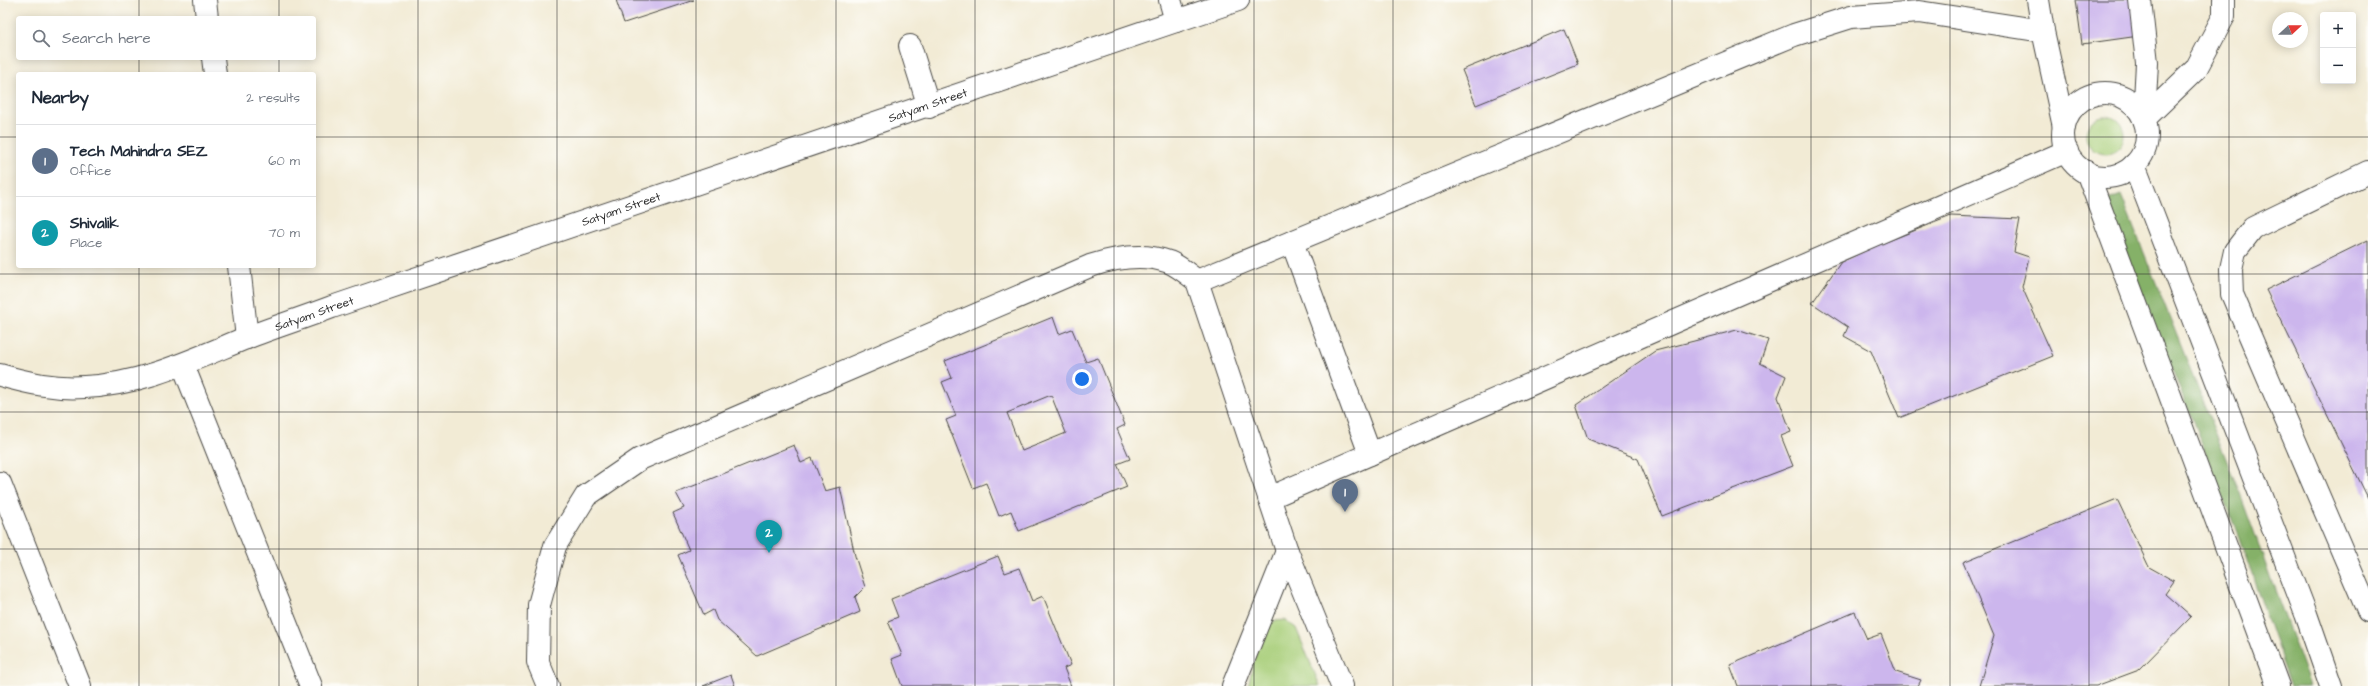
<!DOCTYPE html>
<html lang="en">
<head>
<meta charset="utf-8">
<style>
  :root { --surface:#fff; --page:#f6f6f7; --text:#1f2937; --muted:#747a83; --line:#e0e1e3; --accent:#ea580c }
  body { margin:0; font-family:"Architects Daughter",sans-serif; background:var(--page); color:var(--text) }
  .controls { position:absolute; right:12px; top:12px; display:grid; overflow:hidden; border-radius:4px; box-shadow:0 2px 10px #0003 }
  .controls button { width:36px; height:36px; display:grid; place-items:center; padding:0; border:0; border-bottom:1px solid var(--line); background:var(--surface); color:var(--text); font:20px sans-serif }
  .compass { position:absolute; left:2272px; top:12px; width:36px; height:36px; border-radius:50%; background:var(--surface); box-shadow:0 2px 10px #0003; rotate:68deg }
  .you { position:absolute; left:1082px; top:379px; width:14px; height:14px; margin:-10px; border:3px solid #fff; border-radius:50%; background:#1a73e8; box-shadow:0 0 0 6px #1a73e833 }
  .badge { display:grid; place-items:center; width:26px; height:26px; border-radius:50%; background:var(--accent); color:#fff; font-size:13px; font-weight:700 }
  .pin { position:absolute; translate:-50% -33px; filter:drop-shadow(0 1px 2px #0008) }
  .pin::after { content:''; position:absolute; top:21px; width:14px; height:12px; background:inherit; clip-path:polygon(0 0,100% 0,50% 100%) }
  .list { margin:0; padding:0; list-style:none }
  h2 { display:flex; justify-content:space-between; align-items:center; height:52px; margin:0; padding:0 16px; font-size:17px }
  h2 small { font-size:13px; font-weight:400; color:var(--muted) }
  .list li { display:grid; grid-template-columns:26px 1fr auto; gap:12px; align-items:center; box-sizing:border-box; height:72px; padding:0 16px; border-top:1px solid var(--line) }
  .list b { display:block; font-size:15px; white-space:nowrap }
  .list p { margin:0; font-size:13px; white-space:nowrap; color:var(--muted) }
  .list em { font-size:13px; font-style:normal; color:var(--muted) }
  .icon { flex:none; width:22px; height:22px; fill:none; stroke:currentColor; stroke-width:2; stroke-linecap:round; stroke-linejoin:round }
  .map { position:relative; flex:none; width:2368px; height:686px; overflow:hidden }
  .search { position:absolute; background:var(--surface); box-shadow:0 2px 10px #0003; left:16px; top:16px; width:300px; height:44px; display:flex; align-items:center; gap:10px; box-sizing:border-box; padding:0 14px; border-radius:4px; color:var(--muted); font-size:15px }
  .panel { position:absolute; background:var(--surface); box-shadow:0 2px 10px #0003; left:16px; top:72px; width:300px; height:196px; border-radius:4px }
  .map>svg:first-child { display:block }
  .green { fill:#a7ce78; stroke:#697c52 }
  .forest { fill:#85b168; stroke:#586e4a }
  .building { fill:#ccb6ed; fill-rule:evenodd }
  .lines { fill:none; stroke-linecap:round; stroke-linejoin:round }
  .minor-casing { stroke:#494844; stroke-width:24 }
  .minor { stroke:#fff; stroke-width:22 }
  .grid { fill:none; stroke:#2b2b2b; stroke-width:1; stroke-opacity:0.55 }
  .labels { text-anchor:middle; stroke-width:3; stroke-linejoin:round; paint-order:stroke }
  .street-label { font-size:12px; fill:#2b2b2b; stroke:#fdfcf7 }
</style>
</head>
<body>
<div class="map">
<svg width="2368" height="686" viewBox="0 0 2368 686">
  <rect width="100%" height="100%" fill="#fdfcf7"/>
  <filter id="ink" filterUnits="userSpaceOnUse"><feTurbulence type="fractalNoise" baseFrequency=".025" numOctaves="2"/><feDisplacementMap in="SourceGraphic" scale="8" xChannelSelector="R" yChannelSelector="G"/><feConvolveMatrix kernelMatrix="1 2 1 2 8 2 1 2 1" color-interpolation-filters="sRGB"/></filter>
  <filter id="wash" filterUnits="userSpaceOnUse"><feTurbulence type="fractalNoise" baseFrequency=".012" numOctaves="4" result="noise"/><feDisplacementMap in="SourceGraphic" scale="16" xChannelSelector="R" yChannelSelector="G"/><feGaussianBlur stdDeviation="0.9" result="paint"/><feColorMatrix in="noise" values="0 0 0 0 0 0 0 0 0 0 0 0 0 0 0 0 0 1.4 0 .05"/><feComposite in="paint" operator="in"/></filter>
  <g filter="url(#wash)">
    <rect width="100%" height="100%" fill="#f2ebd5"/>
    <!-- green -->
    <g class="green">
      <circle cx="2105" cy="135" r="19"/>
      <polygon points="1285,620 1296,628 1320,686 1248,686 1262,627 1274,621"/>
    </g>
    <!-- forest -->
    <polygon class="forest" points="2121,195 2240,494 2310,686 2291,686 2238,535 2105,201"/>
    <g id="blocks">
      <!-- building -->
      <g class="building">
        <polygon points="616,0 694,0 624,23"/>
        <polygon points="2076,0 2134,0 2139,36 2082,44"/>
        <polygon points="1564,29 1578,64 1476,105 1462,70"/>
        <polygon points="1951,216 2020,219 2014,252 2029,257 2022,287 2053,356 1899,418 1871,351 1844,336 1848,327 1812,303 1841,262 1876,246"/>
        <polygon points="2368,240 2368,498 2266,290"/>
        <path d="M 1053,317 L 1059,334 L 1072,329 L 1086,362 L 1098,358 L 1125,425 L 1117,429 L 1130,459 L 1117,464 L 1127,487 L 1019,531 L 1011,511 L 999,516 L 986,483 L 973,488 L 946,420 L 956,416 L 942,382 L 952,378 L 945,361 ZM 1051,395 L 1066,433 L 1022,451 L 1007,413 Z"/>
        <polygon points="1737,330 1768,340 1760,363 1786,376 1778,397 1791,432 1781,436 1793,466 1662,516 1638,459 1588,439 1576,405 1655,351"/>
        <polygon points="794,445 801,463 812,458 825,491 840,487 855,556 865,587 855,597 860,612 757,656 717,620 713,610 704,615 678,555 689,550 673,513 684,508 676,493"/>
        <polygon points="2117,499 2149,567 2174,581 2165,594 2191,617 2139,670 2096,686 1979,686 1994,636 1963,562"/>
        <polygon points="998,556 1005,573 1019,568 1032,601 1043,596 1071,665 1064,668 1071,686 902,686 892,659 902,655 888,621 898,617 891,599"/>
        <polygon points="1855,612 1867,639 1881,634 1896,672 1921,680 1918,686 1738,686 1730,665"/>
        <polygon points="731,675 735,686 703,686"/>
      </g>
    </g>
  </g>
  <g filter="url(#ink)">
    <use href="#blocks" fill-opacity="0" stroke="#494844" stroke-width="1"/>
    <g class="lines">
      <!-- minor casing -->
      <g class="minor-casing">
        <g id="minor">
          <polyline points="205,0 207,18"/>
          <polyline points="1170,0 1176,21"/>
          <polyline points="2038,0 2043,31 2064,127"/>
          <polyline points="2140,0 2147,63 2144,119"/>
          <polyline points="910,46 929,107"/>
          <polyline points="213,58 215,74"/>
          <circle cx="2105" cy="135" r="42"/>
          <polyline points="2144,119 2196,69 2224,16 2224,0"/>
          <polyline points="2134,165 2306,614 2331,686"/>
          <polyline points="2087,172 2278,686"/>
          <polyline points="2368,172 2253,228 2235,251 2231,269 2232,294 2368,611"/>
          <polyline points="1292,242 1370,454"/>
          <polyline points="239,266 247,338"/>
          <polyline points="1197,281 1794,35 1851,17 1919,12 2043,31"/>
          <polyline points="183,365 311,686"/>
          <path id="s1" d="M 0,375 C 28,383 55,389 84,387 C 141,385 194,359 246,338 C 274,327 303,318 332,307 L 1238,0"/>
          <polyline points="0,483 80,686"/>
          <polyline points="1269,498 2067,151"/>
          <path d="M 548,686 L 538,662 L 539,605 L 555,546 L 586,496 L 640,459 L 1090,266 C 1114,258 1144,253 1169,262 C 1179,266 1189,275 1197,281 L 1287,551 L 1342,686"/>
          <polyline points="1233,686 1287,551"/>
        </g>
      </g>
      <!-- minor -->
      <use href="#minor" class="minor"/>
    </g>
  </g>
  <!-- grid -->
  <path class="grid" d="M 139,0 L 139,18M 279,0 L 279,18M 418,0 L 418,686M 557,0 L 557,686M 696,0 L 696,686M 836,0 L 836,686M 975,0 L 975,686M 1114,0 L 1114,686M 1254,0 L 1254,686M 1393,0 L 1393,686M 1532,0 L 1532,686M 1672,0 L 1672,686M 1811,0 L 1811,686M 1950,0 L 1950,686M 2089,0 L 2089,686M 2229,0 L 2229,686M 139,58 L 139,74M 279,58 L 279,74M 0,137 L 18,137M 314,137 L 2368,137M 139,266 L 139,686M 279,266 L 279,686M 0,274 L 2368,274M 0,412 L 2368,412M 0,549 L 2368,549"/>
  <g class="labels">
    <!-- street labels -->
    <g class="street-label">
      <text dy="4" stroke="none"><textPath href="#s1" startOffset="976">Satyam Street</textPath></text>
      <text dy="4" stroke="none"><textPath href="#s1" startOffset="652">Satyam Street</textPath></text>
      <text dy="4" stroke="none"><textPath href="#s1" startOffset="328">Satyam Street</textPath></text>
    </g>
  </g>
</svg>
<div class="controls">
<button>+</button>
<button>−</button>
</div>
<svg class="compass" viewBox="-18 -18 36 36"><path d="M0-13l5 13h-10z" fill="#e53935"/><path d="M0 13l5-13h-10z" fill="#747a83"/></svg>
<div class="you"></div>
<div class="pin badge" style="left:1345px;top:512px;background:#5c6f8a">1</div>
<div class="pin badge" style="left:769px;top:553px;background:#0f9aa8">2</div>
<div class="search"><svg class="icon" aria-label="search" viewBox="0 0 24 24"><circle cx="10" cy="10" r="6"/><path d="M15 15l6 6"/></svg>Search here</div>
<section class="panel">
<h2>Nearby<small>2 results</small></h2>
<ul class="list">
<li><span class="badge" style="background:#5c6f8a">1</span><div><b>Tech Mahindra SEZ</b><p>Office</p></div><em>60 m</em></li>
<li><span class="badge" style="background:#0f9aa8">2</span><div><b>Shivalik</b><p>Place</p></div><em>70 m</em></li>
</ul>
</section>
</div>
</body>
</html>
